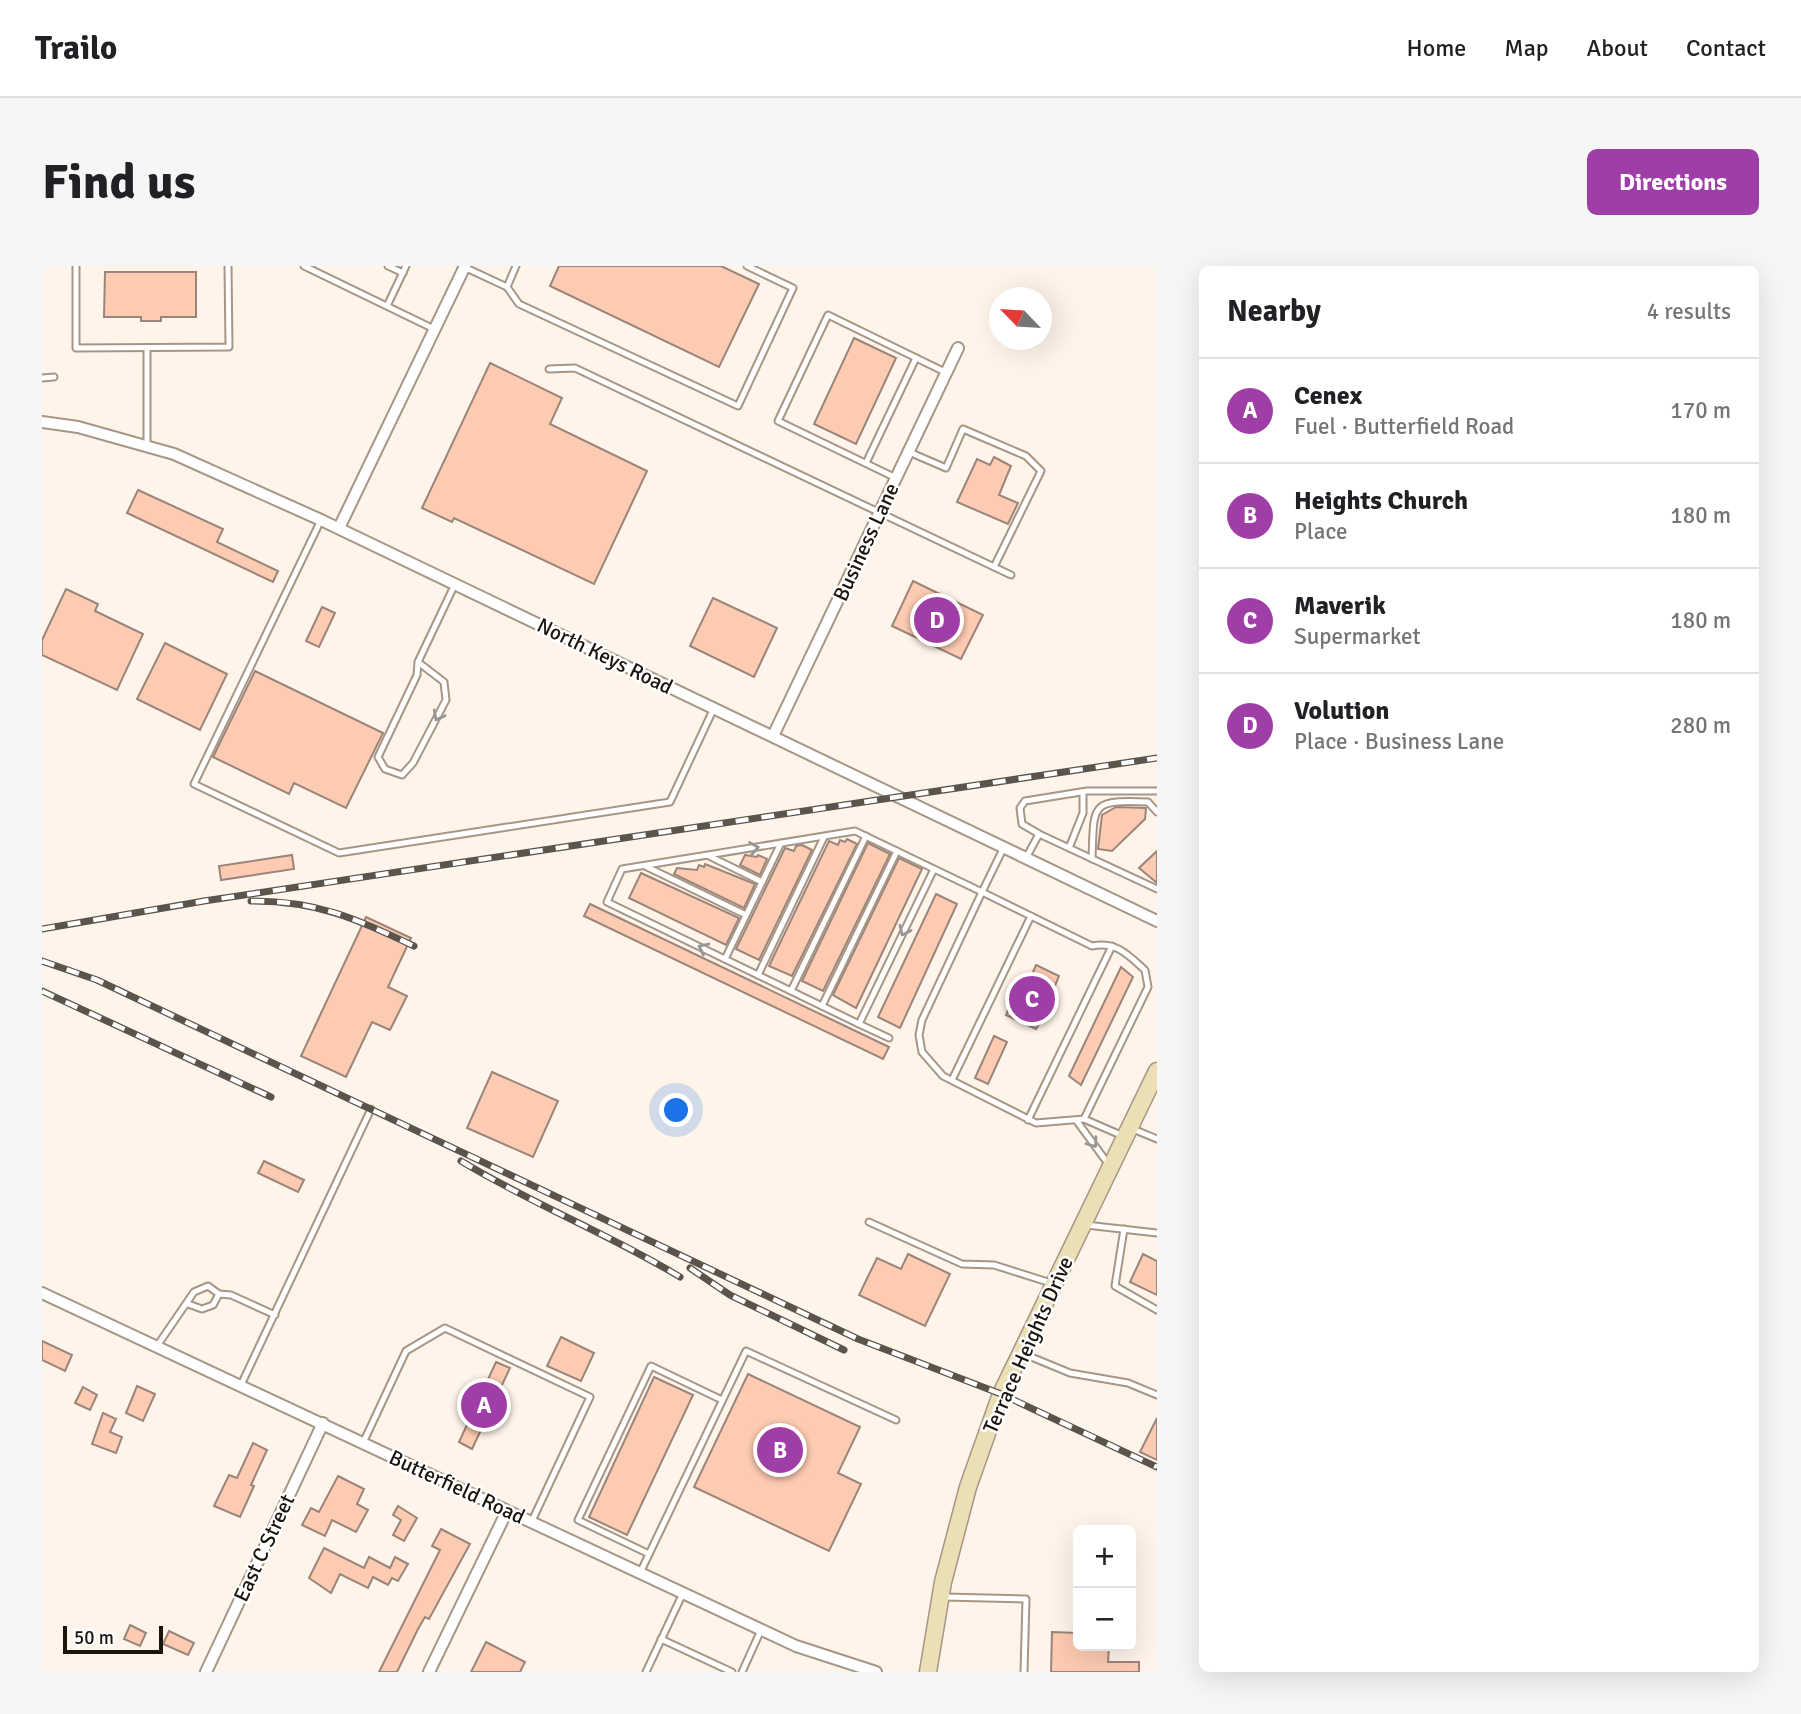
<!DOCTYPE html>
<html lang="en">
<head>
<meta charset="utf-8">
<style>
  :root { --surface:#fff; --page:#f6f6f6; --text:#202124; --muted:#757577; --line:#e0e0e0; --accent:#9e3ea6 }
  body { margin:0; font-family:Signika,sans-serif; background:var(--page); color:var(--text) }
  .controls { position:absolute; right:21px; bottom:21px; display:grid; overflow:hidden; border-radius:10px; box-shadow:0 7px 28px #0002 }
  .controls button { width:63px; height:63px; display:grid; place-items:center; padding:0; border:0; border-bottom:2px solid var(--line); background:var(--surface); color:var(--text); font:35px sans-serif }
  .compass { position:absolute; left:947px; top:21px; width:63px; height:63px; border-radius:50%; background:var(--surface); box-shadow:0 7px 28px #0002; rotate:295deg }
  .scale { position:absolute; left:21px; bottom:18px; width:100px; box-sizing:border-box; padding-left:7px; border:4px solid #1a140d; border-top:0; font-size:19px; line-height:24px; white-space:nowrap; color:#1a140d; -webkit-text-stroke:5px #fff; paint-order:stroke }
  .you { position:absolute; left:635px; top:845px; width:24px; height:24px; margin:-18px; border:5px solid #fff; border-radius:50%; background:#1a73e8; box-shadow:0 0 0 10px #1a73e833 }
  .badge { display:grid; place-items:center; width:46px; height:46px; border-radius:50%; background:var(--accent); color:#fff; font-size:23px; font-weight:700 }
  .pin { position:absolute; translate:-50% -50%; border:4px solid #fff; box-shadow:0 2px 7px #0006 }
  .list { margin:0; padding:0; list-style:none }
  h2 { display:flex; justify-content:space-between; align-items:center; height:91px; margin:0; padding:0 28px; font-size:30px }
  h2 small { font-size:23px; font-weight:400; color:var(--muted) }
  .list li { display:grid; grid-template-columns:46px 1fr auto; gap:21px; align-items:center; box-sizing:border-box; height:105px; padding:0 28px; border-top:2px solid var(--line) }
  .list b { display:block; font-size:26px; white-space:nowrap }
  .list p { margin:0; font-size:23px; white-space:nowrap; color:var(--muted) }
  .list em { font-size:23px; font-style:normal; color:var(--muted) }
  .map { position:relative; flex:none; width:1115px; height:1406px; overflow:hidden; border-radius:10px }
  header { display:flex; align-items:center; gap:42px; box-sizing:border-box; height:98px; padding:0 35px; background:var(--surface); border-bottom:2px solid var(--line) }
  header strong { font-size:33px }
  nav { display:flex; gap:38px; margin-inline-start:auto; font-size:24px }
  .intro { display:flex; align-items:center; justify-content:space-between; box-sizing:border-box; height:168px; padding:0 42px }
  h1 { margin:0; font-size:49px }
  .button { padding:18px 32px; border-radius:10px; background:var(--accent); color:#fff; font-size:24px; font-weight:700 }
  main { display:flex; gap:42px; padding:0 42px }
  aside { flex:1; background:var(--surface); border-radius:10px; box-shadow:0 7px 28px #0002 }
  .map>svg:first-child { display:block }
  .building { fill:#fdcbb2; stroke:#9b857a; stroke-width:2 }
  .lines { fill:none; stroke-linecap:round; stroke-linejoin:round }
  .service-casing { stroke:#a79685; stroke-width:9 }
  .minor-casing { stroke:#a79685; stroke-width:14 }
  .secondary-casing { stroke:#a79685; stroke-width:19 }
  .service { stroke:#fff; stroke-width:5 }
  .minor { stroke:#fff; stroke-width:10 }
  .secondary { stroke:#ebdfb6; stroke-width:16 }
  .rail-casing { stroke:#5b544c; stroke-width:7 }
  .rail { stroke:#fff; stroke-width:4.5; stroke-dasharray:13; stroke-linecap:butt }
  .oneway { stroke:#989592 }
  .labels { text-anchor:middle; stroke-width:5; stroke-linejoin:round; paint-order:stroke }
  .street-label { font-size:21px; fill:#1a140d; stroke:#fff }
</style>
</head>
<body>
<header>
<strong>Trailo</strong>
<nav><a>Home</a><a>Map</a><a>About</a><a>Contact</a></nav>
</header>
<div class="intro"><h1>Find us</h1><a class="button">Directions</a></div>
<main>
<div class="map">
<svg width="1115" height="1406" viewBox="0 0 1115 1406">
  <rect width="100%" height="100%" fill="#fff4e9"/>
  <!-- building -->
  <g class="building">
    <polygon points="517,0 679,0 717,18 677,101 508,20"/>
    <polygon points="63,6 154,6 154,51 119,51 119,55 99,55 99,51 62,51"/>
    <polygon points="812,72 854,92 814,178 772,158"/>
    <polygon points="448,97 520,132 508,158 605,205 552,318 412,252 410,256 380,242"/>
    <polygon points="952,191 969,200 957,229 976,237 966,258 915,236 935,193 948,199"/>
    <polygon points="96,224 181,263 175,276 236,305 231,316 85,247"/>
    <polygon points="871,315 941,349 919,393 850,360"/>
    <polygon points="24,323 56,338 53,345 101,368 75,424 0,389 0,374"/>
    <polygon points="671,332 735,362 712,411 648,380"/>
    <polygon points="280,341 293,347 277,381 264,375"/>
    <polygon points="123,377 185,408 158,464 95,433"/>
    <polygon points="213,405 341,467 304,542 252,517 247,528 171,491"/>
    <polygon points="1074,541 1104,542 1103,553 1070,585 1056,583 1060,549"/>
    <polygon points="805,573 815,578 750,710 727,700 787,575 796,579 798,574 803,576"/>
    <polygon points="826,577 848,588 781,725 760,715"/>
    <polygon points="760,579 770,584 717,694 694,683 743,582 752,585 754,580"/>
    <polygon points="1115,585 1115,617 1097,602"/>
    <polygon points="250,589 252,603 179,614 177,600"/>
    <polygon points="703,589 715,591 716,589 725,593 718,609 698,599"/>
    <polygon points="857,592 880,603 814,742 791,729"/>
    <polygon points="663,598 713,618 702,642 632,608 635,602 655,604 657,599 662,601"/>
    <polygon points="599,607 697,652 684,679 587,632"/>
    <polygon points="894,628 915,638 858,762 836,751"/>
    <polygon points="548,638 847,781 841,793 542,650"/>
    <polygon points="324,651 369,672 346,721 365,730 348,764 330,756 304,811 259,790"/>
    <polygon points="994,699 1017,710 1006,737 1009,738 994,763 964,749 978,717 985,720"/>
    <polygon points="1079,701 1091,711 1039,819 1027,810"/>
    <polygon points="952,770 965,776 946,818 933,812"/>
    <polygon points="450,806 516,835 491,891 425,862"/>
    <polygon points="222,895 262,914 256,926 216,907"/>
    <polygon points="866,988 908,1008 883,1060 817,1029 835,992 859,1003"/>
    <polygon points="1101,988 1115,995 1115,1029 1088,1016"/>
    <polygon points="519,1071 552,1087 539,1115 505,1100"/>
    <polygon points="0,1075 30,1089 23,1105 0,1094"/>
    <polygon points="454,1096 468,1102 430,1183 417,1176"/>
    <polygon points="706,1108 818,1161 796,1207 819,1218 787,1285 652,1221"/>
    <polygon points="612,1111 651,1129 585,1269 547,1251"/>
    <polygon points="95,1120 113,1128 101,1155 84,1147"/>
    <polygon points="41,1121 55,1129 48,1144 33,1137"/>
    <polygon points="61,1147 74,1153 68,1166 80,1171 74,1187 50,1178"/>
    <polygon points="1115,1152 1115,1194 1098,1186"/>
    <polygon points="211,1177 225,1184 209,1219 212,1220 198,1251 172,1240 187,1209 195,1212"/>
    <polygon points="296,1210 322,1223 315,1238 326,1244 314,1266 290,1254 283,1270 260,1259 269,1242 277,1246"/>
    <polygon points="356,1240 375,1252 362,1275 351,1269 359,1254 351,1249"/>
    <polygon points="399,1263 428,1278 387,1353 383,1351 376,1363 355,1406 337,1406 398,1284 390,1280"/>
    <polygon points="282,1282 322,1302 327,1291 348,1302 353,1291 366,1298 356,1315 350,1312 346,1319 331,1311 326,1322 298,1308 289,1327 267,1312"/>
    <polygon points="88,1359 104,1367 98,1380 82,1373"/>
    <polygon points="127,1365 152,1377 146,1389 121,1378"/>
    <polygon points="1010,1366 1036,1367 1036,1380 1067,1380 1066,1396 1097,1396 1097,1406 1009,1406"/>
    <polygon points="444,1376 483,1396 478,1406 429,1406"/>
  </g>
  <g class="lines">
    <!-- service casing -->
    <g class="service-casing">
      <g id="service">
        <polyline points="34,0 34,82 187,81 186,0"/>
        <polyline points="262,0 392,63"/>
        <polyline points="346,0 361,7"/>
        <polyline points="422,1 465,21 474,0"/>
        <polyline points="465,21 477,38 696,140 751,22 705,0"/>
        <polyline points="345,40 364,0"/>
        <polyline points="105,82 105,179"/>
        <polyline points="507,103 533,102 969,309"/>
        <polyline points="0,112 12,111"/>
        <polyline points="867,186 904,202 921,163 984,190 999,205 952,301"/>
        <polyline points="824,197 874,92"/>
        <polyline points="854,212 736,155 786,49 903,106"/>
        <polyline points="279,254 152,518 297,587 628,536 672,442"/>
        <polyline points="376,396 402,416 404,434 371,497 360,509 343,503 336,491 375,409 376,396 413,318"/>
        <polyline points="1115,525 1045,525 983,535 978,542 980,558 997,568 1115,623"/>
        <polyline points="1027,582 1041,547 1041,526"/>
        <polyline points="667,590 720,616"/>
        <polyline points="984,592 997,568"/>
        <path d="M 1050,593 C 1052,537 1048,534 1106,536 L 1115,546"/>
        <polyline points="603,600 704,649"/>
        <polyline points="892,603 817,758 565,636 580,603 813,565 940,626 962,581"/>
        <path d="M 940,626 L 1050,680 C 1074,675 1086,689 1103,704 L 1106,721 L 1042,853 L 994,857 L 901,810 L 880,786 L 877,769 L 880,754 Z"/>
        <polyline points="683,693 739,577"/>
        <polyline points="716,709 782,571"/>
        <polyline points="749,725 824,570"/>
        <polyline points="780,740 855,585"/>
        <polyline points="817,758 847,772"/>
        <polyline points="910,814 989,650"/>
        <polyline points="1042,853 1081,870"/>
        <polyline points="986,854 1070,680"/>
        <polyline points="1034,854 1067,899"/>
        <polyline points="1091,863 1115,873"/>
        <polyline points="827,956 920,998 952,999 1009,1017"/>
        <polyline points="1044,959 1115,967"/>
        <polyline points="1082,963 1073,1020 1115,1044"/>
        <polyline points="146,1038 160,1043 171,1039 177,1028"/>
        <polyline points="115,1080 152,1026 166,1020 177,1028 189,1029 233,1049"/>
        <polyline points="982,1088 1028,1107 1086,1117 1115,1129"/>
        <polyline points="199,1119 329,843"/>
        <polyline points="321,1177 364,1085 403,1062 548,1131 489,1257"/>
        <polyline points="607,1288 536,1254 609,1100 680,1134"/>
        <polyline points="598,1307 704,1085 854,1154"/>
        <polyline points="902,1331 984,1333 982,1406"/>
        <polyline points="619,1373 690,1406"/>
        <polyline points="604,1406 641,1327"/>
        <polyline points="700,1406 719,1364"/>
      </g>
    </g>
    <!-- minor casing -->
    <g class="minor-casing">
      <g id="minor">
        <polyline points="0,156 36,161 132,188 279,254 1115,655"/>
        <polyline points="297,262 423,0"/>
        <polyline points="731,470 916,82"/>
        <polyline points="0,1027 754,1380 834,1406"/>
        <polyline points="164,1406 281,1157"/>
        <polyline points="387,1406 465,1245"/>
      </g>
    </g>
    <!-- secondary casing -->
    <g class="secondary-casing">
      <polyline id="secondary" points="886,1406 901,1316 926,1221 959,1128 1115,805"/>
    </g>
    <!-- service -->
    <use href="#service" class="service"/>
    <!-- minor -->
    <use href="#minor" class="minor"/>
    <!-- secondary -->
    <use href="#secondary" class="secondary"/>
    <!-- rail casing -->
    <g class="rail-casing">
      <g id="rail">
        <path d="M 209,635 C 276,635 312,652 372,680"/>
        <polyline points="0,663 162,635 1115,492"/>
        <polyline points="0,695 55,714 816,1073 959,1128 1115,1201"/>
        <polyline points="0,725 229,831"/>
        <path d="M 419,895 C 490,938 567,968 638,1011"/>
        <polyline points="648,1002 688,1029 802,1084"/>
      </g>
    </g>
    <!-- rail -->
    <use href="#rail" class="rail"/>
  </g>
  <!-- one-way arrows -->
  <defs><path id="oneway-chevron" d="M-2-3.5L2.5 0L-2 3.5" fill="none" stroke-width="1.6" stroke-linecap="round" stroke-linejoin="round" transform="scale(1.75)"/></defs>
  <g class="oneway">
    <use href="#oneway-chevron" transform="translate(396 450) rotate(118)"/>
    <use href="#oneway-chevron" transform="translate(712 582) rotate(-10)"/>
    <use href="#oneway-chevron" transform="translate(862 665) rotate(116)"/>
    <use href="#oneway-chevron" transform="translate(661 682) rotate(-154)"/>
    <use href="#oneway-chevron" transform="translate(1051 877) rotate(54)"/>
  </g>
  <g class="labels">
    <!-- street labels -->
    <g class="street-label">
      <text transform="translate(824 276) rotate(-65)" y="7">Business Lane</text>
      <text transform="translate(563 390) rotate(26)" y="7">North Keys Road</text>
      <text transform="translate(986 1079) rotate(-66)" y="7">Terrace Heights Drive</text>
      <text transform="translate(415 1221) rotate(25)" y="7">Butterfield Road</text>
      <text transform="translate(222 1282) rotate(-65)" y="7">East C Street</text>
    </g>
  </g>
</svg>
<div class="controls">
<button>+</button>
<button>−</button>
</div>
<svg class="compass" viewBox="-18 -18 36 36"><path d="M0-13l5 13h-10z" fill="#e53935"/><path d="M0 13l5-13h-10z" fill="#757577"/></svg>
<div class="scale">50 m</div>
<div class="you"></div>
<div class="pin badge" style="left:442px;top:1139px">A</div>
<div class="pin badge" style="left:738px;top:1184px">B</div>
<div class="pin badge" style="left:990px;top:733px">C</div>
<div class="pin badge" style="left:895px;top:354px">D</div>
</div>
<aside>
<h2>Nearby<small>4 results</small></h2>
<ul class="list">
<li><span class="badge">A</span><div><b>Cenex</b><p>Fuel · Butterfield Road</p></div><em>170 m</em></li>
<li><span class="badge">B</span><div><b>Heights Church</b><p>Place</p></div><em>180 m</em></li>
<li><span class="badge">C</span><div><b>Maverik</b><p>Supermarket</p></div><em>180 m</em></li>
<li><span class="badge">D</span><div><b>Volution</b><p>Place · Business Lane</p></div><em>280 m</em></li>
</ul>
</aside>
</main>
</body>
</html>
